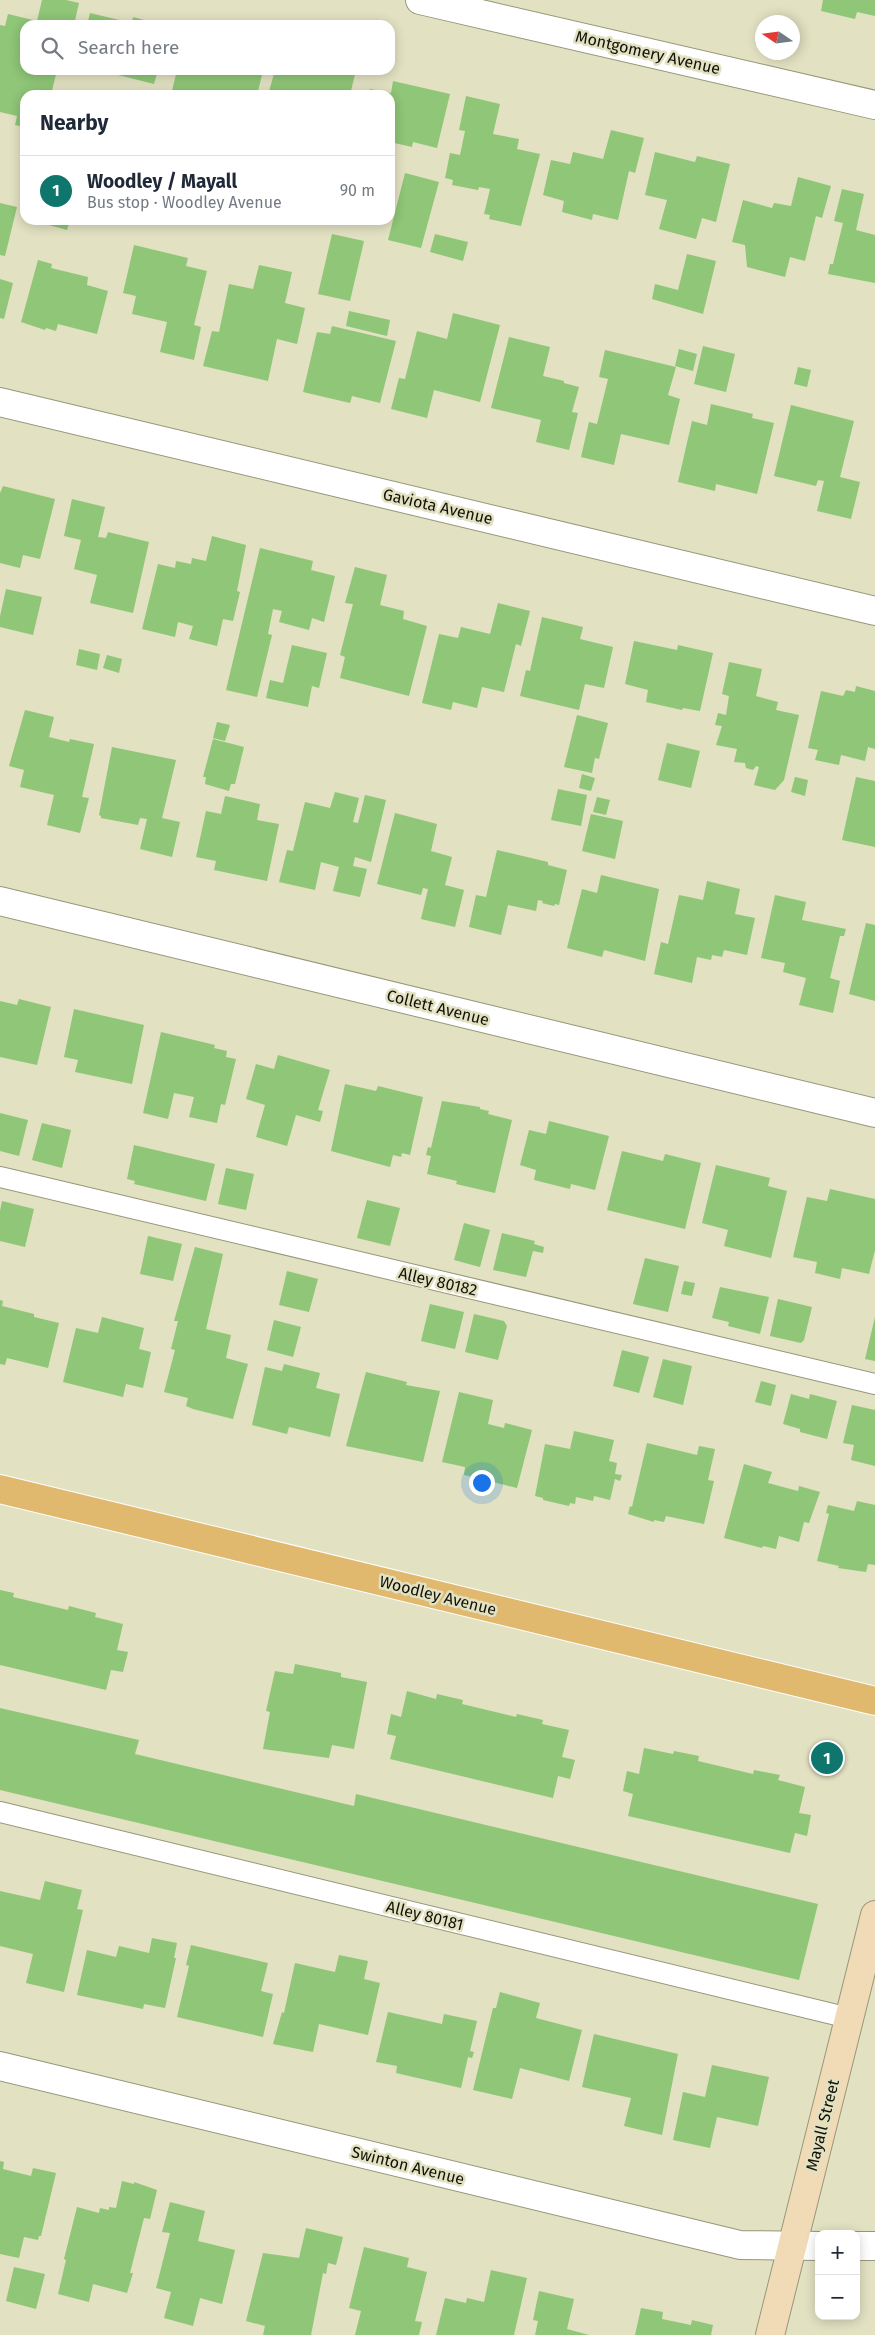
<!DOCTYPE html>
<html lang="en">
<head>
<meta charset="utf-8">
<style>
  :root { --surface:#fff; --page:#f2f2f3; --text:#1f2937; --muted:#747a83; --line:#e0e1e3; --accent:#0f766e }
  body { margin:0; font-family:"Fira Sans",sans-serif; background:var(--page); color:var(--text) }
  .controls { position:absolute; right:15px; bottom:15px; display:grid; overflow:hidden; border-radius:10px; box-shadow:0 2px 12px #0003 }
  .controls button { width:45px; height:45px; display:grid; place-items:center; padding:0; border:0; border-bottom:1px solid var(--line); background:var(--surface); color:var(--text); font:25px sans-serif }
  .compass { position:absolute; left:755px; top:15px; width:45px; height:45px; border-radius:50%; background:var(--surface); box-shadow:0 2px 12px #0003; rotate:283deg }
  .you { position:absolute; left:481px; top:1482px; width:18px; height:18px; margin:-12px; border:4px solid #fff; border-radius:50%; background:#1a73e8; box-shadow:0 0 0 8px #1a73e833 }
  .badge { display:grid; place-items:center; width:32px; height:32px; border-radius:50%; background:var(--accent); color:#fff; font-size:16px; font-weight:700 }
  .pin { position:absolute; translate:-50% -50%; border:2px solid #fff; box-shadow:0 1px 5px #0006 }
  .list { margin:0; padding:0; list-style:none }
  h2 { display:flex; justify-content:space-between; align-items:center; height:65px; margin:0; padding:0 20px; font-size:21px }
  h2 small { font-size:16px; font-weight:400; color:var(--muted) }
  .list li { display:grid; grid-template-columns:32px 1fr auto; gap:15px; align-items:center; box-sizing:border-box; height:70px; padding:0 20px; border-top:1px solid var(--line) }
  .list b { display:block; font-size:19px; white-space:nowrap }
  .list p { margin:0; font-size:16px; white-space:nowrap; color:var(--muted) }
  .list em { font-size:16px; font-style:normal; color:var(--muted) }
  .icon { flex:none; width:28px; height:28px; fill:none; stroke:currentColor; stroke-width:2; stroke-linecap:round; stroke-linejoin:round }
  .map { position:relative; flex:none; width:875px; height:2335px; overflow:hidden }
  .search { position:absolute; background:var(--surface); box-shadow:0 2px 12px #0003; left:20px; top:20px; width:375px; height:55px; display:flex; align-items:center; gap:12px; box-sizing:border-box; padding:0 18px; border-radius:15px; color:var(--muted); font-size:19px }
  .panel { position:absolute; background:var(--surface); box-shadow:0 2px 12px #0003; left:20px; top:90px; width:375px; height:135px; border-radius:15px }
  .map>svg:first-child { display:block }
  .building { fill:#8fc677 }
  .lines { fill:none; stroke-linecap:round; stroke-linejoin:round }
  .lane-casing { stroke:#98967a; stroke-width:22 }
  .street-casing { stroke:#98967a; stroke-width:30 }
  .secondary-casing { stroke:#98967a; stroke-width:30 }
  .primary-casing { stroke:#fff; stroke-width:30 }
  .lane { stroke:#fff; stroke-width:20 }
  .street { stroke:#fff; stroke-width:28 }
  .secondary { stroke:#f0dbb6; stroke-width:28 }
  .primary { stroke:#e0b86e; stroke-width:28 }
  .labels { text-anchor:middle; stroke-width:5; stroke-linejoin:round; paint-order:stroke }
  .street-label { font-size:16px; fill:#121107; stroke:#e2e1c2 }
</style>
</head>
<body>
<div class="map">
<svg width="875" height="2335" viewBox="0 0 875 2335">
  <rect width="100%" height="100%" fill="#e2e1c2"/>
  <!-- building -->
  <g class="building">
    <polygon points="42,0 66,0 79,3 74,25 25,25 25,70 57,70 51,95 25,95 25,127 15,125 17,116 0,112 0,25 5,26 8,14 37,21"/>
    <polygon points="823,0 875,0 875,16 857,12 855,19 821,11"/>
    <polygon points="90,13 132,23 133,17 163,25 87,25"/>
    <polygon points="98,70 158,70 154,84"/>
    <polygon points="177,70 260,70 263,71 257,95 171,95"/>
    <polygon points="275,70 356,70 350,95 268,95"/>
    <polygon points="393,81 450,94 437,148 413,142 412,147 390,142 390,95 368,95 370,89 391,93"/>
    <polygon points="466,96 500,104 493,134 519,139 517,149 540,154 521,226 489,219 490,215 484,214 490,189 479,187 478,190 452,185 453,180 445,178 450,153 460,155 465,131 459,130"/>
    <polygon points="611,130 644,138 635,173 629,171 618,220 593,214 592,220 562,212 564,201 543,195 551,160 570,164 573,152 603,159"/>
    <polygon points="655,152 695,162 697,156 730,164 716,222 702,218 696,239 659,229 667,200 645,195"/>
    <polygon points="405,173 439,182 421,248 388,240"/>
    <polygon points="798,177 831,186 822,218 816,216 805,261 790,257 785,277 747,267 745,245 732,242 743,200 772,208 774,203 791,206"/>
    <polygon points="842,189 864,194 856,230 875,235 875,283 828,274 830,264 833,264 843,223 834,221"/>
    <polygon points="0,203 17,207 5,256 0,255"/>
    <polygon points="39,220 70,220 67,230 38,222"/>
    <polygon points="332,234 364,241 350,301 318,294"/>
    <polygon points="435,234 468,242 463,261 430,252"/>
    <polygon points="134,245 188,258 186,266 207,271 194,325 201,327 194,360 160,352 167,322 132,314 136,296 123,293"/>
    <polygon points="687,254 716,261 703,314 652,299 655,284 678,290"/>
    <polygon points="38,260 52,264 51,268 88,277 87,285 108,291 97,334 58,324 56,331 46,328 45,330 21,322"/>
    <polygon points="259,265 292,272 285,303 305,308 297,344 277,339 268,381 203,366 212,331 219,332 229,284 253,289"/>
    <polygon points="0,279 13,283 4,319 0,318"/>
    <polygon points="349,311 390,320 387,336 346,326"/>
    <polygon points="453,313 500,325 480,402 434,390 427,418 391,409 399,378 405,379 417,331 447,339"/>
    <polygon points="332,326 396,341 380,403 352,396 350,403 303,392 317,332 330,334"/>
    <polygon points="509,337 550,347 543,376 564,381 564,383 579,387 572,412 578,413 569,450 536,442 541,420 491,408"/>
    <polygon points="703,346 735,354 726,392 694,384"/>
    <polygon points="679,349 697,354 693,371 675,366"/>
    <polygon points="605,350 676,367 668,395 680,399 669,445 621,434 614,465 581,457 589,422 597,424 608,379 599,377"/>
    <polygon points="798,367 811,370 807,387 794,384"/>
    <polygon points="711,404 753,414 752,418 774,423 757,494 716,484 715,491 678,482 692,421 707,425"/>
    <polygon points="791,405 854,421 840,477 860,482 851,519 817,511 824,481 818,480 816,486 774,476"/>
    <polygon points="3,486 55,499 40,559 23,555 20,568 0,563 0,493"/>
    <polygon points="72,499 105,507 98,537 106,538 108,532 149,542 133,613 90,603 97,575 74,569 81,540 64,536"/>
    <polygon points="212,536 246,545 237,591 240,592 233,621 223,619 217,646 189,639 193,626 178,622 175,637 142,629 158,564 175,568 176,561 191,564 192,558 206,561"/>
    <polygon points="260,548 313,561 311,570 335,576 324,622 312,618 309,630 279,622 282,611 273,609 268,634 272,635 257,697 226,690"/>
    <polygon points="355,567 387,575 380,605 404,611 403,619 427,626 409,696 340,678 345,657 340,655 353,604 345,603"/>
    <polygon points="6,589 42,597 33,635 0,627 0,616"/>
    <polygon points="498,603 530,611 521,646 516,644 504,692 482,687 477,708 453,702 451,710 422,703 439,634 458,638 461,627 490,634"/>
    <polygon points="542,617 583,627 580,639 613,647 604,688 585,684 579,710 520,696 526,670 530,671"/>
    <polygon points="634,641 677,650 678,645 713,653 700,711 683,708 682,710 646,702 648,690 625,684"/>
    <polygon points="292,645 327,653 319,688 312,686 308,707 266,698 270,680 283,683"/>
    <polygon points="79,649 100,654 97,670 76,665"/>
    <polygon points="107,655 122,659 119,673 103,668"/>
    <polygon points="729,662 762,669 756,696 778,702 776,710 799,715 784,780 775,790 754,785 759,767 756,766 753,770 746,768 745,763 734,762 737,749 716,745 722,726 715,725 718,713 726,715 729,696 722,694"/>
    <polygon points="856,686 875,691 875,749 868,747 865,761 841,755 839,765 815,760 818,750 808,748 821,691 843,696 846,690 855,692"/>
    <polygon points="25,710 54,717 49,737 69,742 70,739 94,744 82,797 89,798 80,833 47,825 54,795 20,787 24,770 9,766"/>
    <polygon points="577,715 608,723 599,759 595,758 592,773 564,767"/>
    <polygon points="217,722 230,725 225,741 213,738"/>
    <polygon points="213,739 244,747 235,784 231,784 229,791 205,784 206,777 203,777"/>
    <polygon points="667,743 700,751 691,788 658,780"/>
    <polygon points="112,747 176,760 162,818 180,822 172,857 140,849 147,819 140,818 138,825 101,818 101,816 99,815"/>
    <polygon points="582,774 595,778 591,791 579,788"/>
    <polygon points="795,777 808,780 805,796 791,792"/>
    <polygon points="856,777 875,781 875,847 842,840"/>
    <polygon points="558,789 587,795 581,826 551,820"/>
    <polygon points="335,792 359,798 353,822 358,823 365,795 386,800 371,862 355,857 353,866 367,869 360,897 333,891 339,867 321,862 315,890 279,882 287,850 293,851 305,802 330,808"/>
    <polygon points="225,796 260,804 257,820 279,824 267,881 214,870 216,861 196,857 206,811 221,814"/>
    <polygon points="597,797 610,800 606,815 593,812"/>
    <polygon points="395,813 437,824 431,851 452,857 445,885 464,890 455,927 421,919 428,889 423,888 421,895 377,884"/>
    <polygon points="591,814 623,821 615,859 582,851"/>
    <polygon points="497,850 548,862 548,865 567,870 559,905 555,904 554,906 542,903 543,901 538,900 536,911 508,905 501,935 469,927 476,895 486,897"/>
    <polygon points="601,875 659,889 645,961 604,950 602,957 567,948 582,889 597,893"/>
    <polygon points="707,881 740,889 735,914 755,918 747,955 724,950 722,957 712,955 711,960 697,957 692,983 654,974 661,942 668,944 679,895 703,900"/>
    <polygon points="775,895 806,902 802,920 846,929 844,936 840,936 830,978 840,981 833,1013 799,1005 806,978 783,972 785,963 761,958"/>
    <polygon points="866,923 875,925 875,1001 849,994"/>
    <polygon points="19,999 51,1007 37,1065 0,1057 0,1001 17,1005"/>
    <polygon points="74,1009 144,1025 132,1084 75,1072 78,1060 64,1057"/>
    <polygon points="161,1032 215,1045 214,1048 227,1051 226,1057 236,1059 225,1105 221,1104 217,1123 189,1117 194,1097 174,1093 168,1119 143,1113"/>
    <polygon points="278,1055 330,1070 318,1110 323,1111 320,1122 296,1115 287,1146 256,1137 265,1105 246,1099 256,1064 274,1069"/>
    <polygon points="345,1084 376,1091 378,1086 423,1097 410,1155 402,1153 401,1157 393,1155 390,1167 331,1151"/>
    <polygon points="442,1101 480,1107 480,1109 489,1111 488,1114 512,1120 495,1193 456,1184 457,1181 427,1174 431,1156 426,1155 428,1147 431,1148"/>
    <polygon points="0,1113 28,1120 19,1156 0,1151"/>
    <polygon points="549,1121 609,1136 595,1190 571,1184 570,1189 534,1180 536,1170 520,1165 529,1130 546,1134"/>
    <polygon points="42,1123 71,1130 62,1168 32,1160"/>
    <polygon points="134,1145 215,1164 206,1201 134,1184 135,1181 127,1179"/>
    <polygon points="622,1151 663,1161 665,1154 701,1163 685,1229 607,1210"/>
    <polygon points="716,1165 770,1178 768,1186 787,1191 771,1258 724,1246 728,1230 702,1223"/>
    <polygon points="226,1168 254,1174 246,1210 218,1204"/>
    <polygon points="830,1189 875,1199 875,1250 869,1274 842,1268 840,1279 815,1273 817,1262 793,1257 807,1197 827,1201"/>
    <polygon points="367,1200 400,1208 390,1246 357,1238"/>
    <polygon points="2,1201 34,1209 25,1247 0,1241 0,1211"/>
    <polygon points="464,1223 490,1230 480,1267 454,1260"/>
    <polygon points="502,1233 535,1241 534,1244 544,1247 543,1253 533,1251 526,1277 493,1270"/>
    <polygon points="148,1236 182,1244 173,1281 140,1274"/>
    <polygon points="195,1247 223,1254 206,1329 231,1335 226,1358 248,1364 233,1419 193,1409 186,1406 188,1398 164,1392 175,1350 171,1349 178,1321 174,1321"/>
    <polygon points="645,1258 679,1266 668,1312 633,1304"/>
    <polygon points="287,1271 318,1279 309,1312 279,1305"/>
    <polygon points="684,1281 695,1283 692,1296 681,1294"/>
    <polygon points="720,1287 769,1297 760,1334 728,1326 729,1322 712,1318"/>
    <polygon points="778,1299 812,1307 804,1340 801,1343 770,1336"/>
    <polygon points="0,1300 3,1301 2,1306 34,1314 34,1317 59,1323 48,1368 7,1358 5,1365 0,1364"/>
    <polygon points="430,1304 464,1312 455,1349 421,1341"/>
    <polygon points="474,1314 504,1321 507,1326 498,1360 465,1352"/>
    <polygon points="102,1317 144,1328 139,1349 151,1352 143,1388 126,1384 123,1397 63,1382 76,1328 98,1333"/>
    <polygon points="875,1317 875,1361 865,1359"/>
    <polygon points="274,1320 301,1327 293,1357 267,1350"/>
    <polygon points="622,1350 649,1357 639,1393 613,1386"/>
    <polygon points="663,1359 692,1366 683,1405 653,1397"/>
    <polygon points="284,1364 320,1373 316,1388 340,1394 330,1437 289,1427 287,1434 252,1425 265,1367 282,1371"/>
    <polygon points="366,1372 407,1382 406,1385 440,1391 423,1462 346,1446"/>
    <polygon points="761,1381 776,1385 771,1406 755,1402"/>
    <polygon points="459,1392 493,1400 488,1424 504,1428 505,1423 532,1430 517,1488 464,1475 465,1467 442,1462"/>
    <polygon points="791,1394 809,1399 810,1394 837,1401 827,1439 800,1432 800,1429 783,1424"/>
    <polygon points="852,1405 875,1410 875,1466 851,1460 854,1445 843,1443"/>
    <polygon points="574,1431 614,1440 609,1461 617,1463 615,1474 622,1475 620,1481 615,1479 610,1500 594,1496 593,1501 576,1497 575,1504 570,1503 569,1506 543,1500 543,1498 535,1496 545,1444 570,1449"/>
    <polygon points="647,1443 697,1455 699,1446 715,1449 708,1480 714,1481 704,1524 666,1516 664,1522 654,1520 654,1522 628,1514 630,1506 632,1507"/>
    <polygon points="744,1464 772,1472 768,1483 798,1491 799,1486 820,1492 809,1523 804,1522 799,1542 779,1536 776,1549 763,1546 762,1548 724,1538"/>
    <polygon points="857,1501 875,1505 875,1565 868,1564 866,1572 838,1568 839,1566 817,1561 829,1514 826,1513 828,1505 854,1511"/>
    <polygon points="0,1590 14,1593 13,1597 68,1610 69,1606 96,1613 95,1617 123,1624 117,1650 128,1652 123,1672 111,1670 106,1690 0,1665"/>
    <polygon points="295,1664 341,1673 341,1677 367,1682 354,1749 332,1745 329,1758 263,1749 270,1712 266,1711 275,1671 293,1674"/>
    <polygon points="407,1691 436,1699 437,1694 463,1700 462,1704 516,1717 517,1714 543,1720 542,1724 569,1730 562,1757 575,1760 570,1779 558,1776 553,1798 390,1759 396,1736 387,1734 391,1714 401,1717"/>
    <polygon points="0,1708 139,1740 135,1754 354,1806 356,1794 818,1904 799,1980 0,1790"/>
    <polygon points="644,1748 673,1754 674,1751 699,1756 698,1761 753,1774 754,1770 780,1775 778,1780 805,1787 799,1813 811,1815 807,1836 795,1833 790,1853 628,1816 633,1794 623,1791 627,1771 639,1774"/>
    <polygon points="45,1881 82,1890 77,1909 83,1910 64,1992 26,1983 33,1954 0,1946 0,1891 40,1900"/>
    <polygon points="152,1938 177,1943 174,1958 176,1958 165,2008 144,2004 143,2009 77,1995 87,1950 116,1957 119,1946 149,1953"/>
    <polygon points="191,1945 268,1963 261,1991 273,1994 263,2037 177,2017 189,1966 186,1965"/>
    <polygon points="339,1955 368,1961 364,1979 380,1983 368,2035 319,2024 313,2052 273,2044 282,2012 284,2013 295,1963 335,1972"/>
    <polygon points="500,1992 540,2003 536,2018 582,2030 569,2081 520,2068 512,2099 473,2090 493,2008 496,2008"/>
    <polygon points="388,2012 442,2024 444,2014 477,2021 470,2051 474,2052 472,2058 468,2057 461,2088 396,2073 397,2066 376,2062"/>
    <polygon points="594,2034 678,2054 662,2135 624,2126 631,2098 582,2087"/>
    <polygon points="712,2065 769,2077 758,2126 717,2117 710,2148 673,2140 683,2092 705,2097"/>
    <polygon points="0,2161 4,2162 3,2169 31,2176 33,2168 56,2173 41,2236 39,2236 38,2240 24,2237 19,2258 0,2254"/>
    <polygon points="122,2181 134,2184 134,2182 157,2190 150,2219 144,2218 130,2273 133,2273 127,2293 93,2284 89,2302 58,2294 66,2260 64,2259 77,2207 99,2213 100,2208 109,2210 109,2207 116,2208"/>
    <polygon points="170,2202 205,2211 198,2241 235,2250 222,2304 200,2298 193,2326 164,2318 171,2292 156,2288 170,2233 162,2232"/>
    <polygon points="306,2228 343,2237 336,2265 328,2263 326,2274 323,2273 311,2335 263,2335 265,2326 246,2321 263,2253 299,2258"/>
    <polygon points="364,2247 409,2258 407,2267 427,2272 415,2321 422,2322 419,2335 355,2335 361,2311 349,2308"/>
    <polygon points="14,2267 45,2274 36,2309 6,2301"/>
    <polygon points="491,2270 527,2278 514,2335 436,2335 445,2298 466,2303 467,2298 484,2302"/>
    <polygon points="539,2291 574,2299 567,2329 589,2335 535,2335 538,2321 533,2320"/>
    <polygon points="641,2308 663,2312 662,2319 691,2325 692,2320 713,2325 711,2335 635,2335"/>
  </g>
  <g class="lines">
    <!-- lane casing -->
    <g class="lane-casing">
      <g id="lane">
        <polyline points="0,1177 875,1384"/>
        <polyline points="0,1812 849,2018"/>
      </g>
    </g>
    <!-- street casing -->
    <g class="street-casing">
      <g id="street">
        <polyline points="420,0 875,105"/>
        <polyline points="0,402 875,611"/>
        <polyline points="0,901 875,1113"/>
        <polyline points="0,2066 740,2245 819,2246"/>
        <polyline points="856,2246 875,2246"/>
      </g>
    </g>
    <!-- secondary casing -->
    <g class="secondary-casing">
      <polyline id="secondary" points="770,2335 875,1915"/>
    </g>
    <!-- primary casing -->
    <g class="primary-casing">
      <polyline id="primary" points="0,1489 875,1701"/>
    </g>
    <!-- lane -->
    <use href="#lane" class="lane"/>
    <!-- street -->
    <use href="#street" class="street"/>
    <!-- secondary -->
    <use href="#secondary" class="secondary"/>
    <!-- primary -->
    <use href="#primary" class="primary"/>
  </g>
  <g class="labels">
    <!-- street labels -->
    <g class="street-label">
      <text transform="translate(648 52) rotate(13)" y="6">Montgomery Avenue</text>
      <text transform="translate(438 506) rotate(13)" y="6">Gaviota Avenue</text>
      <text transform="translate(438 1007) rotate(14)" y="6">Collett Avenue</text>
      <text transform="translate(438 1281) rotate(13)" y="6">Alley 80182</text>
      <text transform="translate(438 1595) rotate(14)" y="6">Woodley Avenue</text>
      <text transform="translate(425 1915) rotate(14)" y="6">Alley 80181</text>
      <text transform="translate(822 2125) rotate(-76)" y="6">Mayall Street</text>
      <text transform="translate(408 2165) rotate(14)" y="6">Swinton Avenue</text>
    </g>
  </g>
</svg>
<div class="controls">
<button>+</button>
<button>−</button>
</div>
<svg class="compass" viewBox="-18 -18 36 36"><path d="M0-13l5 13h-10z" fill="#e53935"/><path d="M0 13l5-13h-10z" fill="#747a83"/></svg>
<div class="you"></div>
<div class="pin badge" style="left:827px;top:1758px">1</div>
<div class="search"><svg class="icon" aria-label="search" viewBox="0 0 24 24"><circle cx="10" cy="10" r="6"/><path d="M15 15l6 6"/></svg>Search here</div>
<section class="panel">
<h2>Nearby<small></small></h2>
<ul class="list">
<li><span class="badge">1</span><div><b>Woodley / Mayall</b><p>Bus stop · Woodley Avenue</p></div><em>90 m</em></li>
</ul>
</section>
</div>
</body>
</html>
